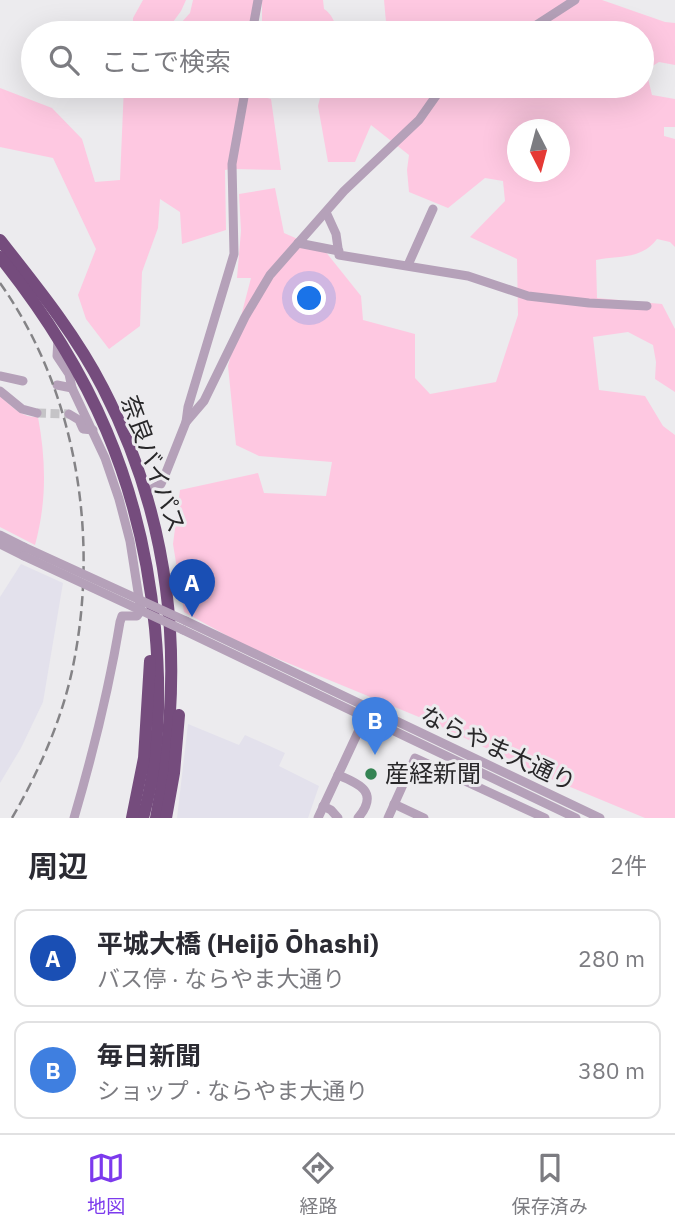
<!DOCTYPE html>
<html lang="ja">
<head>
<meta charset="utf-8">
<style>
  :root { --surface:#fff; --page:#f2f2f3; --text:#2b2b33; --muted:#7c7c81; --line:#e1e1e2; --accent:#7c3aed }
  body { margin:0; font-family:"IBM Plex Sans","Noto Sans JP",sans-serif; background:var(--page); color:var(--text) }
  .compass { position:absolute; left:507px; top:119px; width:63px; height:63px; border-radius:50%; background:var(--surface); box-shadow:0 7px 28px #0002; rotate:174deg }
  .you { position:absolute; left:310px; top:299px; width:24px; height:24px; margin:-18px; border:5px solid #fff; border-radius:50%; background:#1a73e8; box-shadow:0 0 0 10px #1a73e833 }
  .badge { display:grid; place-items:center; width:46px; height:46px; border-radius:50%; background:var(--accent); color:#fff; font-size:23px; font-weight:700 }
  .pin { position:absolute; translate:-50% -58px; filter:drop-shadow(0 2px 4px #0008) }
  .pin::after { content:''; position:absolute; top:37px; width:24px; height:21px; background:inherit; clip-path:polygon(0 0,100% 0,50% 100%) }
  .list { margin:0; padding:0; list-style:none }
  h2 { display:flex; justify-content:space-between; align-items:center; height:91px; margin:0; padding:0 28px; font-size:30px }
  h2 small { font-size:23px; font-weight:400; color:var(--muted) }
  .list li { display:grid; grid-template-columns:46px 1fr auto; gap:21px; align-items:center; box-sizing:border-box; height:98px; margin:0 14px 14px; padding:0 14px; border:2px solid var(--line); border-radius:14px }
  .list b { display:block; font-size:26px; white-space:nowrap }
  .list p { margin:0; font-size:23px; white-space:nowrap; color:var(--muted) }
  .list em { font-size:23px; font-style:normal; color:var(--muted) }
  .icon { flex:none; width:38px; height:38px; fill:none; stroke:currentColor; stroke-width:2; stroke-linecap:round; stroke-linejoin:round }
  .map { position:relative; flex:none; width:675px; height:818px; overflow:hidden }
  .search { position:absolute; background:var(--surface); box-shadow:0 7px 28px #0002; left:21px; right:21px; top:21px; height:77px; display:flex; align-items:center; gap:18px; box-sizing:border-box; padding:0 24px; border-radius:38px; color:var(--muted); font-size:26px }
  .sheet { height:315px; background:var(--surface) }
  nav { display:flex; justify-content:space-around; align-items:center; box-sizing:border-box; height:98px; border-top:2px solid var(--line); background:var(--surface); font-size:19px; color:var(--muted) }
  nav a { display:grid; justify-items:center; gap:4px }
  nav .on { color:var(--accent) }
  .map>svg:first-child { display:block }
  .built { fill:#e3e1ec }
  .green { fill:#fec8e1; fill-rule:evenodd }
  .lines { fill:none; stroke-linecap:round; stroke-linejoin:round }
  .minor-tunnel { stroke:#c5c4c7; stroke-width:9; stroke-dasharray:9 4.5; stroke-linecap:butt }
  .minor { stroke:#b5a1b9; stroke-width:9 }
  .highway { stroke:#754c7d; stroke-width:12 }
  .rail { stroke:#848386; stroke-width:2.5; stroke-dasharray:10 5; stroke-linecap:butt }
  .minor-bridge { stroke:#b5a1b9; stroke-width:9 }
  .poi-dot { fill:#348353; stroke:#ecebee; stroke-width:2.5 }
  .labels { text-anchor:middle; stroke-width:6; stroke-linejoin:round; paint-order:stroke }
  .street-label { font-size:24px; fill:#282729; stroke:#ecebee }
  .poi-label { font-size:24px; fill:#282729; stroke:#ecebee; text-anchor:start }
</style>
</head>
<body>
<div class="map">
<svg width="675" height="818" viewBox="0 0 675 818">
  <rect width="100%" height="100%" fill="#ecebee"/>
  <!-- built -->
  <g class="built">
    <polygon points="21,564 63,583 43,702 21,748 0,783 0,597"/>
    <polygon points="188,724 239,745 245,735 285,753 279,766 319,786 308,818 177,818"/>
  </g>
  <!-- green -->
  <g class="green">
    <polygon points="143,0 186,0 181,11 165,33 133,33 133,18"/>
    <polygon points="193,0 256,0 249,33 172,33 190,13"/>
    <path d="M 262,0 L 323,0 L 324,9 C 331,13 337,24 336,33 L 262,33 Z"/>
    <path d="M 384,0 L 602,0 L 665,22 L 675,23 L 675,65 L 659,62 L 646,70 L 652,95 L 675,99 L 675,127 L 664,127 L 664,136 L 675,139 L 675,247 L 670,242 L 657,239 C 641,260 620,255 596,260 L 597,298 L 662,304 L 675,329 L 675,392 L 655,379 L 656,362 L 653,345 L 628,332 L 593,337 L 599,390 L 645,396 L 663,426 L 675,435 L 675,818 L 645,818 L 551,779 L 431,722 L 244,645 L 184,612 L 173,544 L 180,490 L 258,473 L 264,493 L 326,496 L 332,462 L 259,456 L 236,445 L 228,366 L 251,278 L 237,278 L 241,231 L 239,194 L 275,188 L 284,233 L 325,251 L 361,296 L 363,320 L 415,334 L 415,378 L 430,394 L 496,382 L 518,315 L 517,259 L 470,237 L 505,201 L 503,181 L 485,178 L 448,208 L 409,192 L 407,170 L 409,155 L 371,125 L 355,162 L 328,162 L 318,106 L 323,86 L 642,86 L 642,33 L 387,33 ZM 518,130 L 560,130 L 560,172 L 518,172 Z"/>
    <polygon points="124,86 244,86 231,169 225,170 226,230 182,244 180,212 160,199 158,228 142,272 140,326 109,349 86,319 78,295 96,249 53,158 0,147 0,88 52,108 82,139 95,182 120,180"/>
    <polygon points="248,93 271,99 281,170 235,169"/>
    <path d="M 0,396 C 12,406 21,418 38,417 C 46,460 47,501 35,545 L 0,527 Z"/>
  </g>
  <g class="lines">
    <!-- minor-tunnel -->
    <polyline class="minor-tunnel" points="37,413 69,414"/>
    <!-- minor -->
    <g class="minor">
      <polyline points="252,33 258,0"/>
      <polyline points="524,33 575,0"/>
      <polyline points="326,212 336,234 339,255 468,276 528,296 589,303 647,306"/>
      <polyline points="298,243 339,251"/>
      <polyline points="408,265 433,209"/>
      <path d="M 58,339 L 57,356 L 69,374 L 72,388 L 105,458 L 119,499 L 130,541 L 141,611 L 137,616 L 122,616 L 120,622 C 109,689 93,753 74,818"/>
      <polyline points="0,376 23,381"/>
      <polyline points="57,385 72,388"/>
      <polyline points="0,391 22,409 37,413"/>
      <polyline points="69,414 79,420 83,429 93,430"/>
      <polyline points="186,422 204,401 245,317 270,275 344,191 419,120 443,86"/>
      <polyline points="152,489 161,484 165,475 186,422 188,407 234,254 232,164 246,86"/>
      <polyline points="0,535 24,547"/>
      <polyline points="0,544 24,556"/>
      <polyline points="186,621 600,818"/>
      <polyline points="183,630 576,818"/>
      <path d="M 338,775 C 361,784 379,793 358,818"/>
      <polyline points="394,804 424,818"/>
      <polyline points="323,806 331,810 338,818"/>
      <polyline points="318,818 366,715"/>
      <polyline points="388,818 415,758 545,818"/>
    </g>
    <!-- highway -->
    <g class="highway">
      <path d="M 0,240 C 37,287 76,335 103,388 C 174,525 186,669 156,818"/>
      <path d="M 0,257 C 91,371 141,482 155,628 C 161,692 160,756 143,818"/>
      <polyline points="132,818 144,758 150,661"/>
      <polyline points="166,818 174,773 179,715"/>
    </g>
    <!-- rail -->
    <path class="rail" d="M 0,283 C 78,393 100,541 72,671 C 61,722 38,773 12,818"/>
    <!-- minor-bridge -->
    <g class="minor-bridge">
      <polyline points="24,547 186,621"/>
      <polyline points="24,556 183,630"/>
    </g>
  </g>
  <!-- markers -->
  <circle class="poi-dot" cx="371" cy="774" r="7"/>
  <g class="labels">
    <!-- street labels -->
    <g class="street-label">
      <text transform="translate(153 464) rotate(70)" y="8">奈良バイパス</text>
      <text transform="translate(498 749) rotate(25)" y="8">ならやま大通り</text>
    </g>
    <!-- poi labels -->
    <g class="poi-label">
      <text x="385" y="782">産経新聞</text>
    </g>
  </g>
</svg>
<svg class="compass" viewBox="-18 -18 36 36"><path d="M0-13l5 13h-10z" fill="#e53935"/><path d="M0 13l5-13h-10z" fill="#7c7c81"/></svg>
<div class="you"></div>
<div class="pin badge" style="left:192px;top:617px;background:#1a4fb4">A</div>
<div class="pin badge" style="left:375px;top:755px;background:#3f7fe0">B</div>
<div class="search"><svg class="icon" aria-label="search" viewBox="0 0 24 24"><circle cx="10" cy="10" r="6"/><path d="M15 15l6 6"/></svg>ここで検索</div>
</div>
<section class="sheet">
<h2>周辺<small>2件</small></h2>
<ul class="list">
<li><span class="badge" style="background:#1a4fb4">A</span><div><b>平城大橋 (Heijō Ōhashi)</b><p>バス停 · ならやま大通り</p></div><em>280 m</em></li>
<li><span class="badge" style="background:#3f7fe0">B</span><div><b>毎日新聞</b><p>ショップ · ならやま大通り</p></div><em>380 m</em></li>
</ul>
</section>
<nav>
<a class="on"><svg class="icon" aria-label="map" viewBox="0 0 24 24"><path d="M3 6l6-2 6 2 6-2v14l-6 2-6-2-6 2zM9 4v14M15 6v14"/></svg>地図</a>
<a><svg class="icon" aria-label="directions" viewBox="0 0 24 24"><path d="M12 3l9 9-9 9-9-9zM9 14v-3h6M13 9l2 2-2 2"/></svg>経路</a>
<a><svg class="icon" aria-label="saved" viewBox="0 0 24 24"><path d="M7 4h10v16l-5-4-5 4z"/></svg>保存済み</a>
</nav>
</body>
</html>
